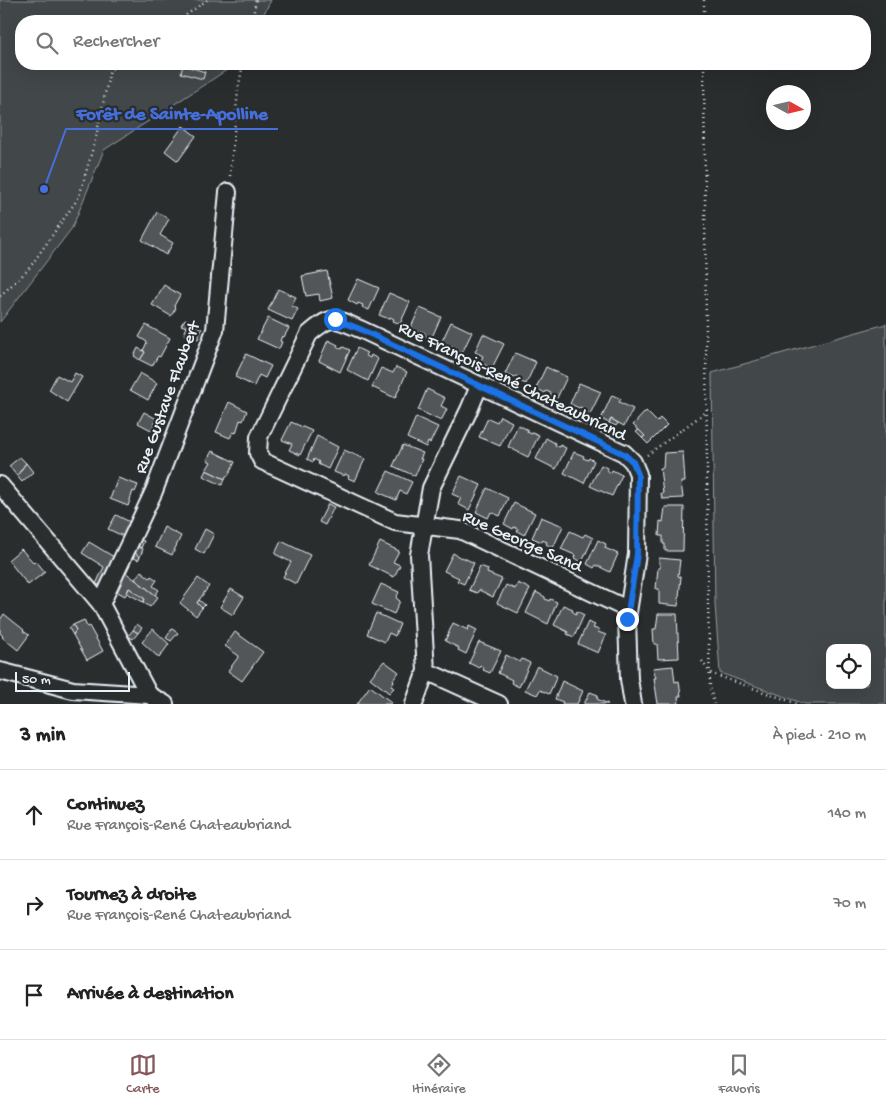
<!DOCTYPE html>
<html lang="fr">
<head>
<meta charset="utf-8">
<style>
  :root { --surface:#fff; --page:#f2f2f2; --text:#222; --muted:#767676; --line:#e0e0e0; --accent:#85585c }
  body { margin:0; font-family:"Gochi Hand",sans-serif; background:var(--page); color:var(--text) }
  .controls { position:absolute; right:15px; bottom:15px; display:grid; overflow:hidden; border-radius:10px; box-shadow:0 5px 20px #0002 }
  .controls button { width:45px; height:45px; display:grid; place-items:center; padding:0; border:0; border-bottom:1px solid var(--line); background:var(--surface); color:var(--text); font:25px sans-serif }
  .compass { position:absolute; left:766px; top:85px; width:45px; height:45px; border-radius:50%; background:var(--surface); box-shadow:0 5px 20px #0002; rotate:98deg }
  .scale { position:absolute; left:15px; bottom:12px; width:115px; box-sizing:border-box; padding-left:5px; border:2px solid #e8f1f8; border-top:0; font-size:14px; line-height:18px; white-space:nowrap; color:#e8f1f8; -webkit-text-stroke:4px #2a2d2e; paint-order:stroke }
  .stop { position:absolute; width:15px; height:15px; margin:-11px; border:4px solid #1a73e8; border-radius:50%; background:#fff }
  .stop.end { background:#1a73e8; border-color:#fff; box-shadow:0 1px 5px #0008 }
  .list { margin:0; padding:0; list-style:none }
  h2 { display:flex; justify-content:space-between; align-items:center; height:65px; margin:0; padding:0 20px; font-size:21px }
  h2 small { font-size:16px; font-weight:400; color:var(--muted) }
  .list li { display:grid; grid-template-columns:32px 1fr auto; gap:15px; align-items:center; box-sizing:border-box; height:90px; padding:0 20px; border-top:1px solid var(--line) }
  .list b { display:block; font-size:19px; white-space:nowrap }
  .list p { margin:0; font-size:16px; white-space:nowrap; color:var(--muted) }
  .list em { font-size:16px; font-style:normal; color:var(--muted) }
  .icon { flex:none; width:28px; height:28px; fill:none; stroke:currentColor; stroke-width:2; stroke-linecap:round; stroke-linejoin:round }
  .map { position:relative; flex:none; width:886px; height:704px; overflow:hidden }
  .search { position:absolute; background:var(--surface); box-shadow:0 5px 20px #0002; left:15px; right:15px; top:15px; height:55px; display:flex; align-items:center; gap:12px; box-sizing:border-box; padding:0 18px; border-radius:20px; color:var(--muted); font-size:19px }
  .sheet { height:335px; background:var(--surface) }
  nav { display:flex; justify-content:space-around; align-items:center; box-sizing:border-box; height:70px; border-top:1px solid var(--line); background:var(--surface); font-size:14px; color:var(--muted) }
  nav a { display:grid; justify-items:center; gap:2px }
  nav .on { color:var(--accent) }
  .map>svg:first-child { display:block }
  .green { fill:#424648; stroke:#959ca0; fill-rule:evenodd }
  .building { fill:#535759; stroke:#e8f1f8 }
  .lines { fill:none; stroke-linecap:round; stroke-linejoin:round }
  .street-casing { stroke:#e8f1f8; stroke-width:20 }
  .path { stroke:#e8f1f8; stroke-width:2.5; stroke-dasharray:1 4; stroke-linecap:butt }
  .street { stroke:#2a2d2e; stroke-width:16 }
  .route { stroke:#1a73e8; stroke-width:6 }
  .labels { text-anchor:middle; stroke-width:4.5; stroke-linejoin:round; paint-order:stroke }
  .street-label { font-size:18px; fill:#e8f1f8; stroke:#2a2d2e }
  .leader { fill:none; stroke:#466fde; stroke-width:2 }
  .callout-dot { fill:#466fde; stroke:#2a2d2e; stroke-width:2 }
  .callout-label { font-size:19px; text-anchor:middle; font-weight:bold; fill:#466fde; stroke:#2a2d2e; stroke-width:4.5; stroke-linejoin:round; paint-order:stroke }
</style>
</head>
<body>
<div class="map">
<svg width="886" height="704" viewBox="0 0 886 704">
  <rect width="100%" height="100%" fill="#2a2d2e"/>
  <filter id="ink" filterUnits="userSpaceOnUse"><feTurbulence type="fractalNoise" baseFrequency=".02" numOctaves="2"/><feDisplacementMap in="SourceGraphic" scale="10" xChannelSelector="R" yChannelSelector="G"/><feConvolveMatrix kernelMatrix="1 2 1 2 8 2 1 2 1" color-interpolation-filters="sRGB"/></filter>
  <g filter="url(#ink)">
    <!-- green -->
    <g class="green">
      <polygon points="0,0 271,0 260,21 21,21 21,64 236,64 104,150 72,228 0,322"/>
      <path d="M 886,324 L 886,704 L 805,704 L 720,673 L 715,604 L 712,373 ZM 830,648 L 867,648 L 867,685 L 830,685 Z"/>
    </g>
    <!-- building -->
    <g class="building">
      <polygon points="183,65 205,72 203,79 181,73"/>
      <polygon points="183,126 196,136 178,161 165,151"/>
      <polygon points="157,212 169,219 160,235 173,243 166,255 142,240"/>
      <polygon points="327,271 333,298 320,301 319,294 306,296 302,276"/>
      <polygon points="358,279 379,288 369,310 362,307 363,305 358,303 357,305 348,300"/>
      <polygon points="164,285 180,295 174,306 176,308 171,316 152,305"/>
      <polygon points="278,289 296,297 292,306 298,309 292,321 268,310"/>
      <polygon points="389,293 410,302 400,324 393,321 394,319 390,317 389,319 379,315"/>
      <polygon points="420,308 441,317 431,339 424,335 425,333 420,331 420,333 410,329"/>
      <polygon points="268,318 289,328 284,337 282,336 280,341 282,342 279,349 257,339"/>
      <polygon points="185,319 189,321 187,327 181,325"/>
      <polygon points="189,321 202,329 198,339 184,334"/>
      <polygon points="451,322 472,332 462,353 455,350 456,348 451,346 450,348 441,343"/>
      <polygon points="146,325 170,338 160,357 158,356 152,366 140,360 145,352 143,351 147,342 139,337"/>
      <polygon points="483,334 504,344 492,368 480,363 483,356 475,352"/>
      <polygon points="328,340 338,345 337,347 342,349 343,347 350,350 340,372 319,361"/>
      <polygon points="138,348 145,352 140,360 134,356"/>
      <polygon points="357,348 367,353 365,355 370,358 371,355 378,359 368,381 347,370"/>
      <polygon points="515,353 536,362 526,384 519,381 520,378 516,376 515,378 505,374"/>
      <polygon points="246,354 271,366 265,378 259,375 254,386 235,377"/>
      <polygon points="396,367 407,372 395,398 372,387 381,368 393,373"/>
      <polygon points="546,367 567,377 557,398 550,395 551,393 546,391 545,393 536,388"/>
      <polygon points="75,373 82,377 67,402 49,390 57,375 70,382"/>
      <polygon points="140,373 157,383 148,400 130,390"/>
      <polygon points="579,383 601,392 590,414 584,411 585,409 580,407 579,408 570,404"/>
      <polygon points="427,389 445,398 441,406 447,409 441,421 418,410"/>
      <polygon points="612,395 621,399 619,402 633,409 624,426 611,419 609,423 601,419"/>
      <polygon points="229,402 247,411 243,421 240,420 236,433 233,432 230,438 216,432"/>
      <polygon points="646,411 657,422 660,418 667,425 648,444 642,438 645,436 633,425"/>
      <polygon points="144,412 157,419 151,430 138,423"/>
      <polygon points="500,416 512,422 500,446 479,437 488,418 497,422"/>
      <polygon points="416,417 438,427 430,443 428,442 426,447 407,438"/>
      <polygon points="611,419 618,423 616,426 609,423"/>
      <polygon points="291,422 312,431 300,455 289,450 292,444 282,440"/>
      <polygon points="518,425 528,430 527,432 532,434 532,432 539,435 528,457 508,447"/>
      <polygon points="639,430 645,436 642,438 636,432"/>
      <polygon points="317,436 338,447 328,469 318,464 319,462 314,459 313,462 307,459"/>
      <polygon points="546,438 555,443 555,445 559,447 560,445 566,448 556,469 536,459"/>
      <polygon points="403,445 423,453 420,459 422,459 415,476 393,466"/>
      <polygon points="344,450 365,459 355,481 348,478 349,476 345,474 344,476 334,472"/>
      <polygon points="212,451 235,462 228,476 226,476 225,479 206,470 211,462 207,460"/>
      <polygon points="574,452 584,456 583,458 588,460 589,458 594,461 584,483 564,473"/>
      <polygon points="683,452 685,482 681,482 683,498 662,499 661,493 663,493 660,468 663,468 664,453"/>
      <polygon points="20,457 26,463 17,476 9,466"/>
      <polygon points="26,463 33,472 22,482 17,476"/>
      <polygon points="601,465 607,468 607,470 611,473 612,470 622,475 612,496 590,486"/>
      <polygon points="206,470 225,479 222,485 203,476"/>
      <polygon points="388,471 412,482 406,494 400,491 396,500 378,492"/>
      <polygon points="461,476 481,485 469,510 458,504 461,498 452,494"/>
      <polygon points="118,478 138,485 135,492 133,491 128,506 110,499"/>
      <polygon points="487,488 508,498 500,516 491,512 488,518 476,512"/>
      <polygon points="514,503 535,513 524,535 517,531 518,529 514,527 513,529 504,524"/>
      <polygon points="328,504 334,507 325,525 319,522"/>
      <polygon points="665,507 684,507 683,551 665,551 665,544 663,544 663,536 659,536 660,521 663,522"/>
      <polygon points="116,515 132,523 125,537 108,529"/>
      <polygon points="541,517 563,526 553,548 546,544 547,542 542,540 542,542 532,538"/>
      <polygon points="164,527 181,536 172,555 155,547"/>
      <polygon points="205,529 214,534 204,554 195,549"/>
      <polygon points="570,531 583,537 585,534 593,538 582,562 574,558 575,555 561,549"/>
      <polygon points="140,539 144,541 141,548 137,546"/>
      <polygon points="598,540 606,544 605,548 618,554 610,572 596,565 594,568 587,564"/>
      <polygon points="281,541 310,555 296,584 283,577 291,562 275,554"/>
      <polygon points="89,542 119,560 106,587 96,584 104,567 82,553"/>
      <polygon points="380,542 399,551 393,562 400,565 394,577 369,565"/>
      <polygon points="137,546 143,549 140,557 134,552"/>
      <polygon points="21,549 34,563 36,561 45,572 28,585 8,560"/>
      <polygon points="134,552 140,557 138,560 132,557"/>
      <polygon points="453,553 461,558 462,557 474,563 464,584 457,581 459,578 444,571"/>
      <polygon points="659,558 680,560 678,576 681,577 678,606 659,604 659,589 656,589 658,568 660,568 660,564 659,564"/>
      <polygon points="480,566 488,569 487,573 502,579 493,597 479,590 477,593 469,590"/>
      <polygon points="141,571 150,578 151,576 157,580 153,586 159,590 155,595 135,579"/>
      <polygon points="125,572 158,597 150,607 143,602 145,599 129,588 125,596 116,591"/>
      <polygon points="198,578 209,586 197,603 202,608 196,616 180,603"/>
      <polygon points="518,583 530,589 518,613 497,603 506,585 515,589"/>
      <polygon points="381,584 399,592 396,598 400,601 394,614 372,604"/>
      <polygon points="129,588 145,599 143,602 127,593"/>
      <polygon points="231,589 244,597 233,615 220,607"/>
      <polygon points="536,592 545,597 545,599 549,601 550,599 557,602 548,624 526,613"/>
      <polygon points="199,600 205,605 202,608 197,603"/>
      <polygon points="563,605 573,609 572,611 576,614 577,611 584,615 574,637 567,634 568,632 554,625"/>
      <polygon points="376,613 400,624 395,636 389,633 385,642 367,634"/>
      <polygon points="4,614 24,630 23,631 29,635 18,650 2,637 3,636 0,633 0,620"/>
      <polygon points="658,614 677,614 679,658 658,659 657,644 654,644 653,629 656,629"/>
      <polygon points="84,620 87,627 89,626 103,651 87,660 73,635 76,630 73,625"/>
      <polygon points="588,622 595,625 593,628 599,630 598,632 606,635 598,653 578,644"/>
      <polygon points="453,623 468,630 469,626 477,630 466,654 458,650 459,648 445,641"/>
      <polygon points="137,624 142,628 138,633 133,630"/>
      <polygon points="73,625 76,630 73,635 69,628"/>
      <polygon points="153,629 169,644 159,658 142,642"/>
      <polygon points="172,629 178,633 171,641 166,638"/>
      <polygon points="133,630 138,633 133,639 128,636"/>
      <polygon points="235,632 263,652 242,681 228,671 239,656 225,646"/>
      <polygon points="479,642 501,651 490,673 483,670 484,668 480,665 479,668 469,663"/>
      <polygon points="506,655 520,662 522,659 530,663 519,687 511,683 512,680 498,673"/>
      <polygon points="384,661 399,672 393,680 394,681 391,686 394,688 389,693 370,678"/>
      <polygon points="537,666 557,676 549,694 540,690 537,695 525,690"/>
      <polygon points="673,666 675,682 679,681 681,696 678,696 679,704 658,704 654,678 656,678 653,668"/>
      <polygon points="562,681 583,691 577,704 562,704 563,702 555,699"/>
      <polygon points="370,686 391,702 390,704 357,704"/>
      <polygon points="590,692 598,695 597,699 608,704 584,704"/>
    </g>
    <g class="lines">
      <!-- street casing -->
      <g class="street-casing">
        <g id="street">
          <polyline points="0,485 101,604 149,695 165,704"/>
          <polyline points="101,604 154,491 215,330 228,192"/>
          <path d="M 627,609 L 460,530 L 395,522 L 262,461 L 258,453 L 259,437 L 309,334 C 332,314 334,318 360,329 L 624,453 L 633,462 L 638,474 L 637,554 L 627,619 L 629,679 L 633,704"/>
          <polyline points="0,671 73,690 149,695"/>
          <polyline points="426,671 499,704"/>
          <polyline points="414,704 426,671 419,555 431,488 469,410 479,386"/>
        </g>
      </g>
      <!-- path -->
      <g class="path">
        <polyline points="704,0 704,21"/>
        <polyline points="178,21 207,0"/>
        <polyline points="252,21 256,0"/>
        <polyline points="704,64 708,604 710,687 714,704"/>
        <polyline points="230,176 238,90 243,64"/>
        <polyline points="0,296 28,270 79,197 96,137 110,70 120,64"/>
        <polyline points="647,455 706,412"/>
        <polyline points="702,661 710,673 798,704"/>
      </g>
      <!-- street -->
      <use href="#street" class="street"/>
    </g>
  </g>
  <g class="lines" filter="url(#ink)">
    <!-- route -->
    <polyline class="route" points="335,319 360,329 624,454 633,462 638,474 637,554 627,619"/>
  </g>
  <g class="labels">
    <!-- street labels -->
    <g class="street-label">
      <text transform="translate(513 380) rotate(26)" y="6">Rue François-René Chateaubriand</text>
      <text transform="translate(166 397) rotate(-70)" y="6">Rue Gustave Flaubert</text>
      <text transform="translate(523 540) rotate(24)" y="6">Rue George Sand</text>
    </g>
  </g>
  <!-- callouts -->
  <path class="leader" d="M44 189L66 129H278"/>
  <circle class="callout-dot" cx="44" cy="189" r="5"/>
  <g class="callout-label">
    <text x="172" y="119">Forêt de Sainte-Apolline</text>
  </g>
</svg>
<div class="controls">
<button><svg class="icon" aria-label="locate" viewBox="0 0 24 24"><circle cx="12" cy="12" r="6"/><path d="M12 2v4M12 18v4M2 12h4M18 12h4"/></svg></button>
</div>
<svg class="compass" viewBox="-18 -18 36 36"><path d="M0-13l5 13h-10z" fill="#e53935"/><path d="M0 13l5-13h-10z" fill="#767676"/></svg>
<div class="scale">50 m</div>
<div class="stop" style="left:335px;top:319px"></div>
<div class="stop end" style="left:627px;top:619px"></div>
<div class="search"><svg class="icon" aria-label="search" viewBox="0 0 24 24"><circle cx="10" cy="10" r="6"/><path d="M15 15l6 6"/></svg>Rechercher</div>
</div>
<section class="sheet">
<h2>3 min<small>À pied · 210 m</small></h2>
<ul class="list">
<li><svg class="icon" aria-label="ahead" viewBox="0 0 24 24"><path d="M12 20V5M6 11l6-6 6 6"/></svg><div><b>Continuez</b><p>Rue François-René Chateaubriand</p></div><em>140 m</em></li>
<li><svg class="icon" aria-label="right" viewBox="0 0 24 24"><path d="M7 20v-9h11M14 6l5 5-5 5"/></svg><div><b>Tournez à droite</b><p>Rue François-René Chateaubriand</p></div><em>70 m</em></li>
<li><svg class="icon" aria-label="arrive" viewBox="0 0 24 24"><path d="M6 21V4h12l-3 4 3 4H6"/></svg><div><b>Arrivée à destination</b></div></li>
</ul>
</section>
<nav>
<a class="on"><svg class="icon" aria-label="map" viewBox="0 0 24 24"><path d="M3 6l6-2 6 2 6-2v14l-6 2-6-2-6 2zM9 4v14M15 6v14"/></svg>Carte</a>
<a><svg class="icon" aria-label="directions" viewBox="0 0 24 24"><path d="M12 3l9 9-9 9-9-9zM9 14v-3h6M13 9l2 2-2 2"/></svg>Itinéraire</a>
<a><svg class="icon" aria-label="saved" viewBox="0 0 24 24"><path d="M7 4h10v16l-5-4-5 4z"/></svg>Favoris</a>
</nav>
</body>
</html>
